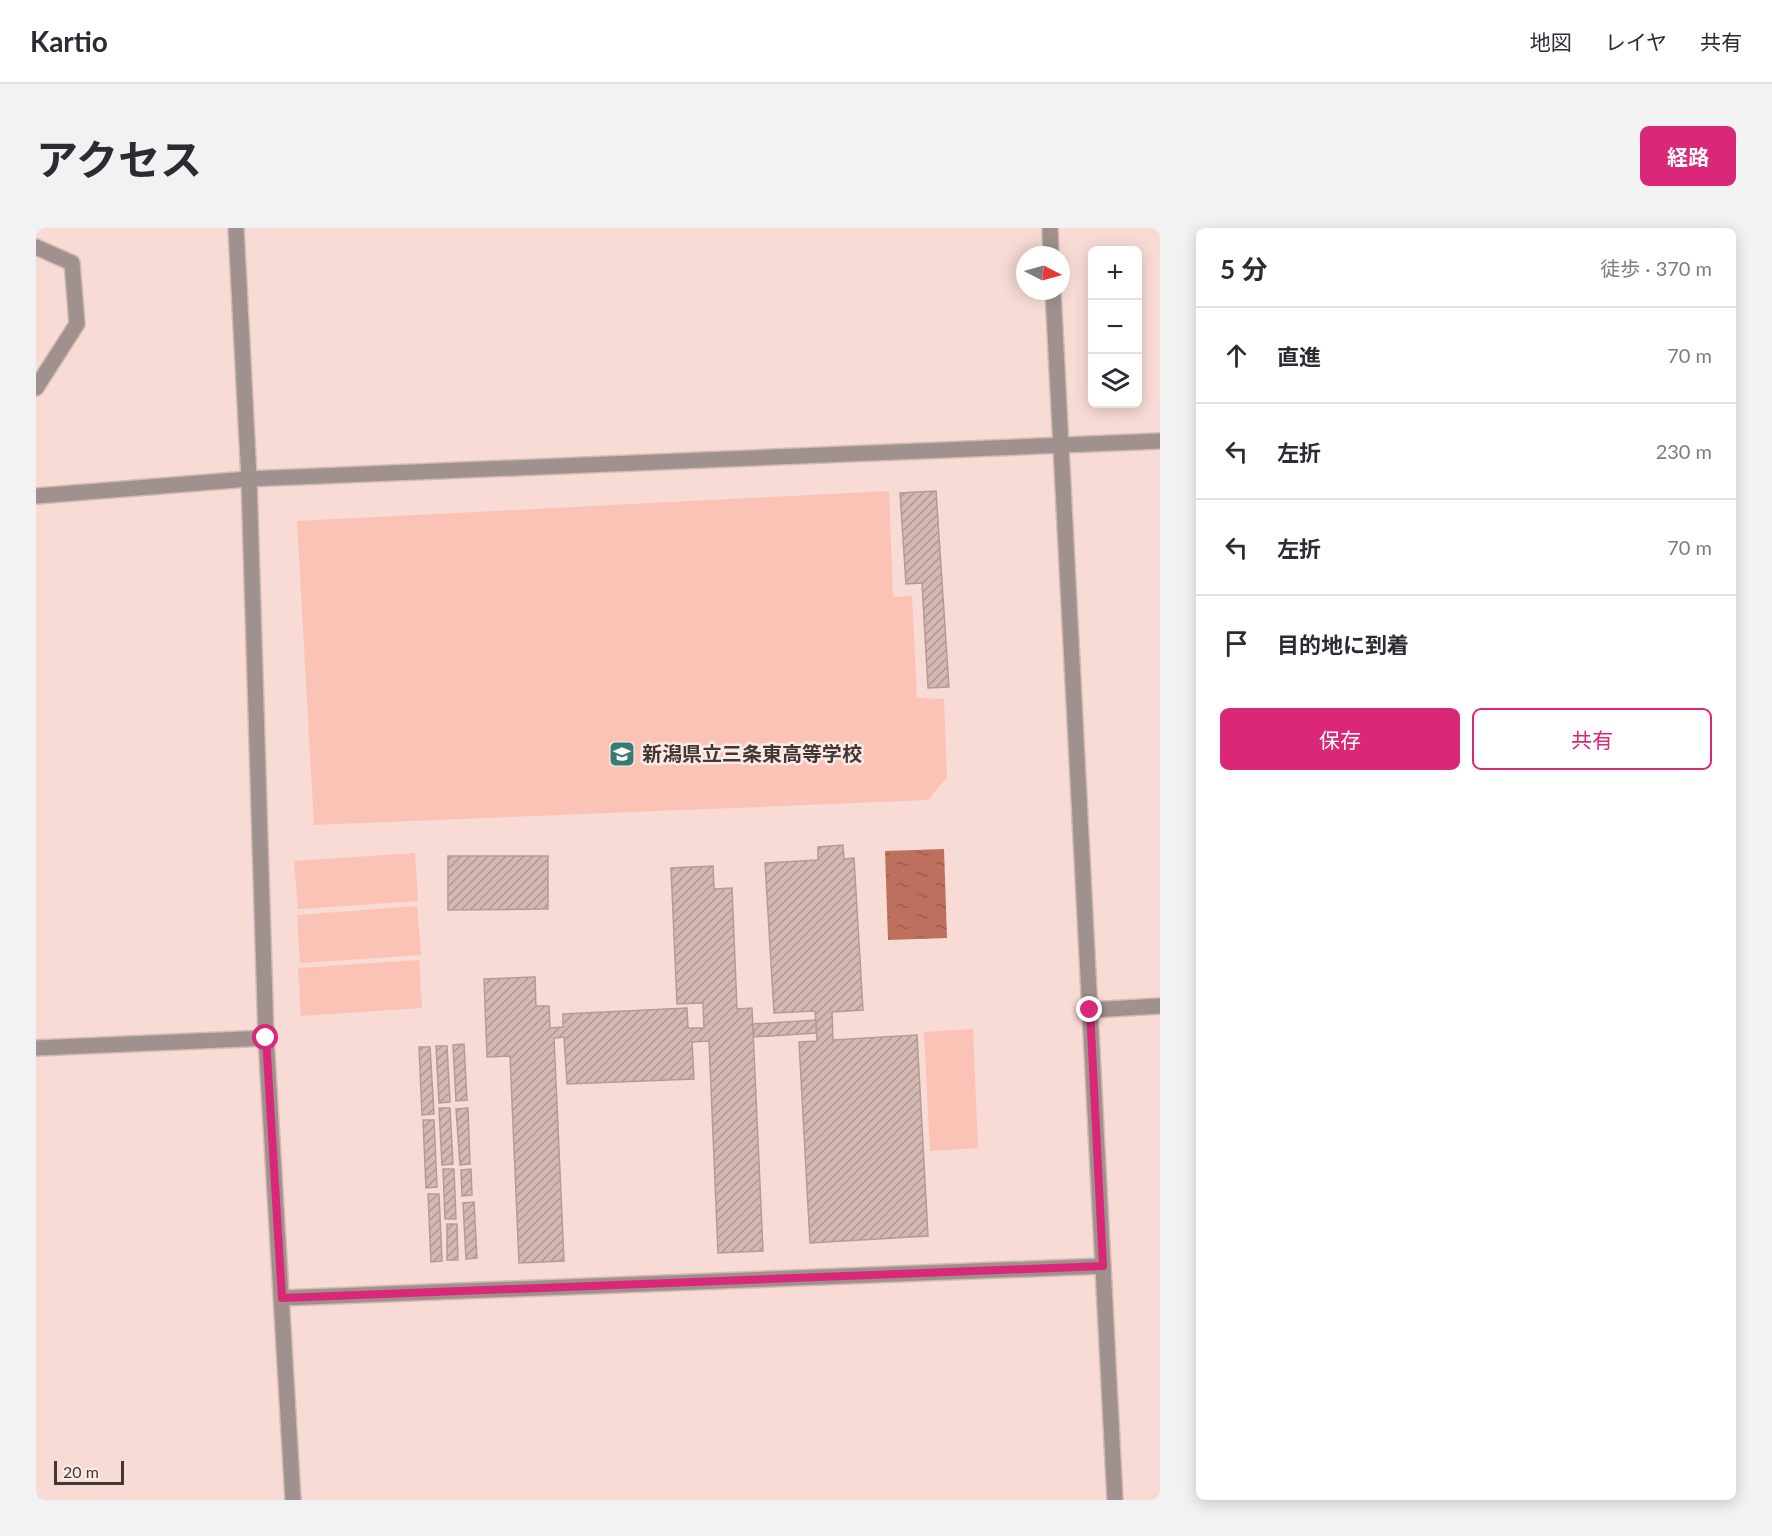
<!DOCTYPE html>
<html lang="ja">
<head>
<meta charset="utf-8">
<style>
  :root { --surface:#fff; --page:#f2f2f3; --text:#2b2b33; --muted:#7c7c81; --line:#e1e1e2; --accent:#db2777 }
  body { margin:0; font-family:Lato,"Noto Sans JP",sans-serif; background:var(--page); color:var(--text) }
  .controls { position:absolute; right:18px; top:18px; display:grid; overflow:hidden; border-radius:9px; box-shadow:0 3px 15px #0003 }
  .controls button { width:54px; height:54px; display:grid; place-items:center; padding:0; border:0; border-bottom:2px solid var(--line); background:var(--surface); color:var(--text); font:30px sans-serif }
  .compass { position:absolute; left:980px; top:18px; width:54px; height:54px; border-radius:50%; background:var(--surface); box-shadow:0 3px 15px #0003; rotate:96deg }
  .scale { position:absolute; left:18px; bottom:15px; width:70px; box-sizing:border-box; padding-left:6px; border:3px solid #423734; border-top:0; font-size:16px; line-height:21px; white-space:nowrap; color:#423734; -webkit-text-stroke:4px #fdebe7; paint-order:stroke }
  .stop { position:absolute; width:18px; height:18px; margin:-14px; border:4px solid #db2777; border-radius:50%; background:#fff }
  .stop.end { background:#db2777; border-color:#fff; box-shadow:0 2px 6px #0008 }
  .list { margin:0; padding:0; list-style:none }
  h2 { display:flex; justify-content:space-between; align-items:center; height:78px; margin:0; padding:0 24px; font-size:26px }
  h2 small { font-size:20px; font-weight:400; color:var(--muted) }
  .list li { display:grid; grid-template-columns:39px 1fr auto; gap:18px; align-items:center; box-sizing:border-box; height:96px; padding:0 24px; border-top:2px solid var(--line) }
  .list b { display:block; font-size:22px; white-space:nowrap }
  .list em { font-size:20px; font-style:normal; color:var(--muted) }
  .actions { display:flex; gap:12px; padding:18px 24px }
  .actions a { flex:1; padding:14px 0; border:2px solid var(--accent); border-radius:9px; text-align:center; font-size:21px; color:var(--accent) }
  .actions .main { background:var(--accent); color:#fff }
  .icon { flex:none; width:33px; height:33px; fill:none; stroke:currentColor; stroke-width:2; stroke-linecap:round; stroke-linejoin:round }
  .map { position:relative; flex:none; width:1124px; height:1272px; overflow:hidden; border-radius:9px }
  header { display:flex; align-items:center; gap:36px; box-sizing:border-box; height:84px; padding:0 30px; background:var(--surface); border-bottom:2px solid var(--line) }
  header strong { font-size:28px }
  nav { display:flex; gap:33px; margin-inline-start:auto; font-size:21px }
  .intro { display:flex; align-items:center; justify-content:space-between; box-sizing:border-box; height:144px; padding:0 36px }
  h1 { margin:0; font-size:42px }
  .button { padding:15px 27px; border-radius:9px; background:var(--accent); color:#fff; font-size:21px; font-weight:700 }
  main { display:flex; gap:36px; padding:0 36px }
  aside { flex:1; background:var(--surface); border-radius:9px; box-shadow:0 3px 15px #0003 }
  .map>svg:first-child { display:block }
  .garden { fill:#fac3b5 }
  .water { fill:url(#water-ripples) }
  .building { fill:url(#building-hatch); stroke:#b69b95; stroke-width:1.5 }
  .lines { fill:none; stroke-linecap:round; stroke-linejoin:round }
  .minor-casing { stroke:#d4bab4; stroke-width:18 }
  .minor { stroke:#9e918e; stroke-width:15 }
  .route { stroke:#db2777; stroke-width:8 }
  .labels { text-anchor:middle; stroke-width:5; stroke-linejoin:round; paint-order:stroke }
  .poi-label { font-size:20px; font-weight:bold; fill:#423734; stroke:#fdebe7; text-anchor:start }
</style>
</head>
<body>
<header>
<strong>Kartio</strong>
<nav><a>地図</a><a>レイヤ</a><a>共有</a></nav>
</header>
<div class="intro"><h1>アクセス</h1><a class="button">経路</a></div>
<main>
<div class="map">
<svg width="1124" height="1272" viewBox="0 0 1124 1272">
  <defs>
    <pattern id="water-ripples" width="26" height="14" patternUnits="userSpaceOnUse" patternTransform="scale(1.5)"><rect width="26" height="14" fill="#be705e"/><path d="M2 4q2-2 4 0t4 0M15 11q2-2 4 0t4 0" fill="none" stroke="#9c5d4e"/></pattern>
    <pattern id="building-hatch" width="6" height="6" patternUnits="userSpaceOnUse" patternTransform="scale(1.5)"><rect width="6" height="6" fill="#d4b9b2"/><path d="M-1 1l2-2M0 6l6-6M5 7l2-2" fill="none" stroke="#ae9792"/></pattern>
  </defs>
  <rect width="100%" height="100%" fill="#f8dbd4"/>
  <!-- garden -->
  <g class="garden">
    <polygon points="853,263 857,369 876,368 881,470 908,471 911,549 892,572 278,597 261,293"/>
    <polygon points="379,625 382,673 262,681 258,633"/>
    <polygon points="381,678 385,727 264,735 261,687"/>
    <polygon points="383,732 386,780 265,788 262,740"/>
    <polygon points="937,801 942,920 894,923 888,804"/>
  </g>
  <!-- water -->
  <polygon class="water" points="908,621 911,710 852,712 849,623"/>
  <!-- building -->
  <g class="building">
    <polygon points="900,263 913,459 892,460 886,355 870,356 864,265"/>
    <polygon points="807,617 808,631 818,630 827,782 796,784 797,812 881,807 892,1008 774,1015 763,814 781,813 779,783 738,785 729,635 782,632 782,619"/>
    <polygon points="412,628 512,628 512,681 412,682"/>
    <polygon points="677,638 678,661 696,660 701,781 716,780 727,1023 682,1025 673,813 656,814 658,851 531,856 528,809 518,810 528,1033 483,1035 474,828 451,829 448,751 499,749 500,778 513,778 514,800 527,799 527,786 651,780 652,800 668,800 667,775 641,776 635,640"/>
    <polygon points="780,792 780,805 718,809 717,796"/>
    <polygon points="428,816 431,872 420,873 417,817"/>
    <polygon points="400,818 411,818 414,874 403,875"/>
    <polygon points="383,819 394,819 398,886 386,887"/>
    <polygon points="403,880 414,880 417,936 406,937"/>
    <polygon points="432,880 434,936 424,937 420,881"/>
    <polygon points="387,892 398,892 401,959 390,960"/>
    <polygon points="407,941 418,941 420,991 409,991"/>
    <polygon points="435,941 436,967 426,968 425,942"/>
    <polygon points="392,966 403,966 406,1033 395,1034"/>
    <polygon points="438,974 441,1030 430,1031 427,975"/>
    <polygon points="411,996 421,996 422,1032 411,1032"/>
  </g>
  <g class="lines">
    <!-- minor casing -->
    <g class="minor-casing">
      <g id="minor">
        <polyline points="200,0 213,251 230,810 257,1272"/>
        <polyline points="1014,0 1015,27"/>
        <polyline points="0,19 36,35 41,96 0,160"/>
        <polyline points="1017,63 1079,1272"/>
        <polyline points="0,268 213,251 1124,213"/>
        <polyline points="1054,782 1124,778"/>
        <polyline points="0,820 230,810"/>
        <polyline points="246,1070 1067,1038"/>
      </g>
    </g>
    <!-- minor -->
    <use href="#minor" class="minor"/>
  </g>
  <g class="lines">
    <!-- route -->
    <polyline class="route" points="230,810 246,1070 1067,1038 1054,782"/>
  </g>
  <!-- icons -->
  <defs>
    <g id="school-square" transform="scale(1.35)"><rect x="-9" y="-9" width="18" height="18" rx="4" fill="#367c73" stroke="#fdebe7"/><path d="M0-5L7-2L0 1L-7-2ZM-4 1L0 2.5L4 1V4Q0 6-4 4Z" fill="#fff"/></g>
  </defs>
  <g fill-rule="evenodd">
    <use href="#school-square" x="586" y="526"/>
  </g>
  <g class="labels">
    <!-- poi labels -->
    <g class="poi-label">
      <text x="606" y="533">新潟県立三条東高等学校</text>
    </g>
  </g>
</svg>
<div class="controls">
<button>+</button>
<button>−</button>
<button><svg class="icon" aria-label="layers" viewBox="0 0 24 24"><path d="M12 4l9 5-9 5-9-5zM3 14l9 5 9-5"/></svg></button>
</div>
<svg class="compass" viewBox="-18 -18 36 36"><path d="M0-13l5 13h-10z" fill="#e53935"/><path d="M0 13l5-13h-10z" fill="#7c7c81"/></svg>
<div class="scale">20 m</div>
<div class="stop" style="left:230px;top:810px"></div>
<div class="stop end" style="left:1054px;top:782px"></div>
</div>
<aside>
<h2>5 分<small>徒歩 · 370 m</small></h2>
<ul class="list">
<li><svg class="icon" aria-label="ahead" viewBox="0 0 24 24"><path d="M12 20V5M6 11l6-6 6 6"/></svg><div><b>直進</b></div><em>70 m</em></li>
<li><svg class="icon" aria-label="left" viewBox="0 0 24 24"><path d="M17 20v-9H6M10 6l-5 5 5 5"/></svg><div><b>左折</b></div><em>230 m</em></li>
<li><svg class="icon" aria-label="left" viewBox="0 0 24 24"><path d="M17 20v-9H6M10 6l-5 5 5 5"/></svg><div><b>左折</b></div><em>70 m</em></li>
<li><svg class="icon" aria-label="arrive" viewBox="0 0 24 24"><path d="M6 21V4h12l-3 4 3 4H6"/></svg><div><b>目的地に到着</b></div></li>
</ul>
<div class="actions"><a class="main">保存</a><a>共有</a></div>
</aside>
</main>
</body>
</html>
